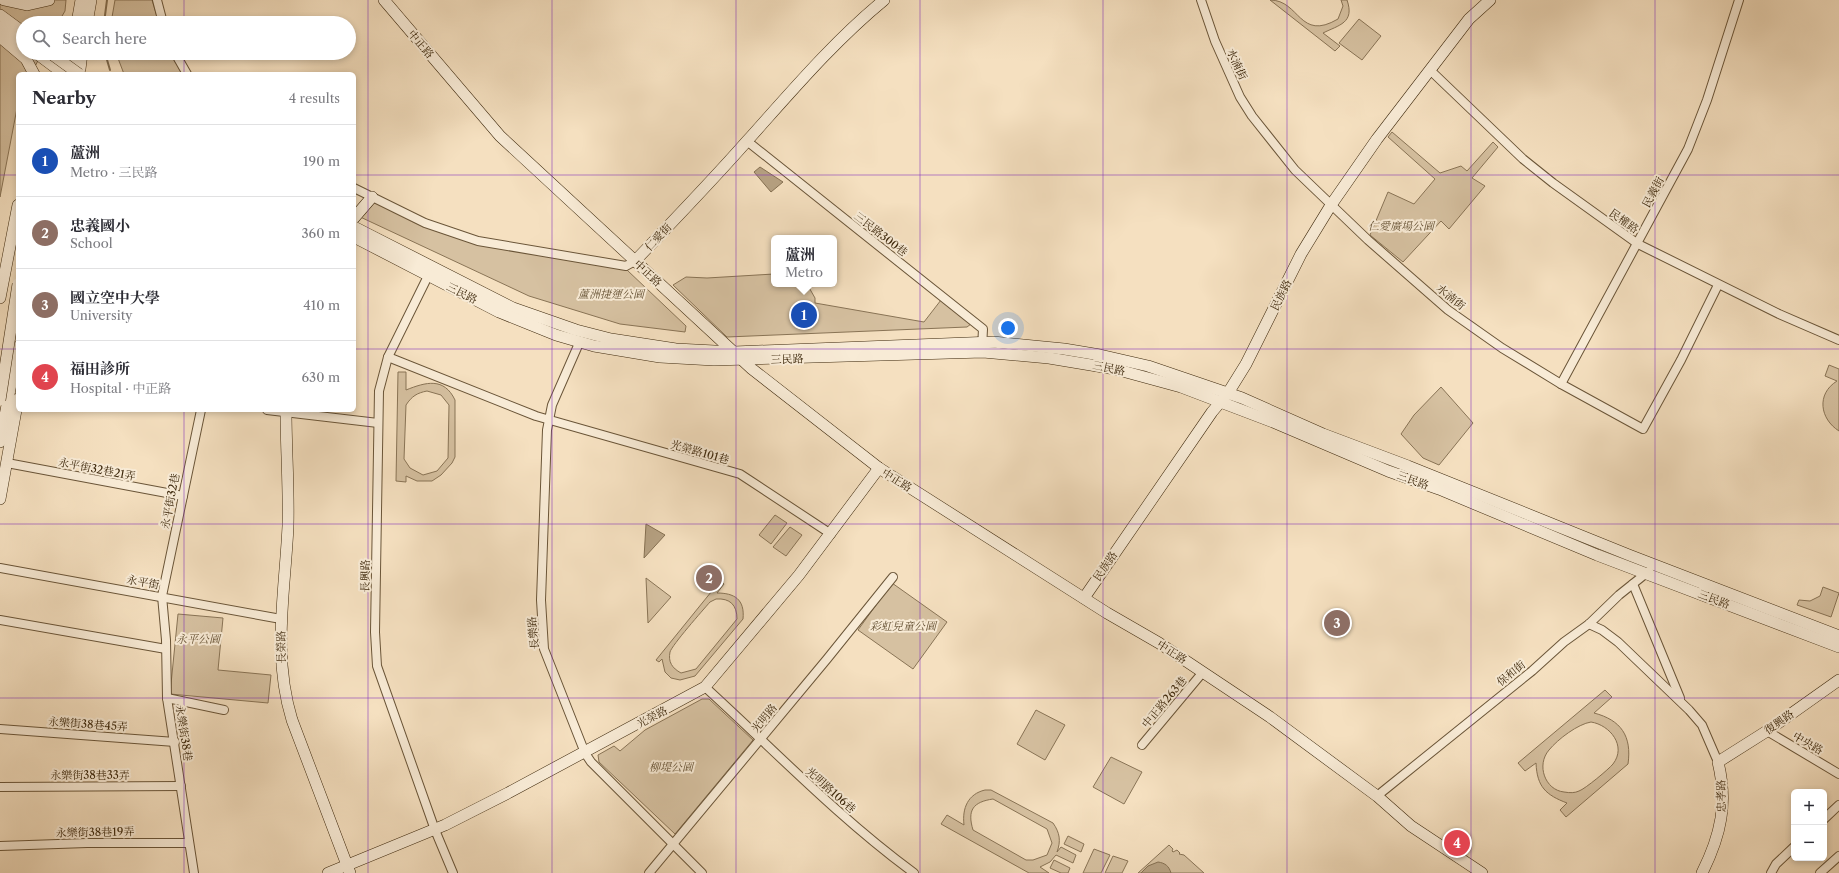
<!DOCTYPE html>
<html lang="en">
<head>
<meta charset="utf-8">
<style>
  :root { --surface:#fff; --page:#f7f7f7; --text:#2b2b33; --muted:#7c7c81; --line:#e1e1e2; --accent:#8f2418 }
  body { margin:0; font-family:"Libre Caslon Text","Noto Serif TC",serif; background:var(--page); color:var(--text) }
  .controls { position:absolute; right:12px; bottom:12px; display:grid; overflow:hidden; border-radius:6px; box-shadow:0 2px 6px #0003 }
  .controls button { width:36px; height:36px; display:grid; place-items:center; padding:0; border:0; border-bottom:1px solid var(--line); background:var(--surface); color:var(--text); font:20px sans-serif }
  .you { position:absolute; left:1008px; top:328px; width:14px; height:14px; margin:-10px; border:3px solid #fff; border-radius:50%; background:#1a73e8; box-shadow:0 0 0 6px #1a73e833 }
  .badge { display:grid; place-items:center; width:26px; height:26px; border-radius:50%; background:var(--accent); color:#fff; font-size:13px; font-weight:700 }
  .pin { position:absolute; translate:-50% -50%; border:2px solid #fff; box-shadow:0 1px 4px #0006 }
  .popup { position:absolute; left:771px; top:235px; width:66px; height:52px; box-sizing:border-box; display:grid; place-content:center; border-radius:6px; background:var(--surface); filter:drop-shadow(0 1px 3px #0005); font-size:13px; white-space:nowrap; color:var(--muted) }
  .popup b { font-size:15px; color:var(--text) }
  .popup::after { content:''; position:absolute; left:50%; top:100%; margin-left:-8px; border:8px solid transparent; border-top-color:var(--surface) }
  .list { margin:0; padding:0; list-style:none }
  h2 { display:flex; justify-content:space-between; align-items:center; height:52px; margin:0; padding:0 16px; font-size:17px }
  h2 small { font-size:13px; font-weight:400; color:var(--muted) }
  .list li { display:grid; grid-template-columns:26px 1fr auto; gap:12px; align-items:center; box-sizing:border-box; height:72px; padding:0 16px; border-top:1px solid var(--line) }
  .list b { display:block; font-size:15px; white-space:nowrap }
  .list p { margin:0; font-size:13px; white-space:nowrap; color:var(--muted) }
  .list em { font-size:13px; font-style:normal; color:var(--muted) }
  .icon { flex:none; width:22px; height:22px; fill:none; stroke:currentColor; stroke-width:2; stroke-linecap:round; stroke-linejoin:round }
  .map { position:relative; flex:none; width:1839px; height:873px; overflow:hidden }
  .search { position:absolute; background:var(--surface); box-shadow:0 2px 6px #0003; left:16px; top:16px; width:340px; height:44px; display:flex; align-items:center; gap:10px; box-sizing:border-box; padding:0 14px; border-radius:22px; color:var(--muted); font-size:15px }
  .panel { position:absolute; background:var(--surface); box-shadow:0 2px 6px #0003; left:16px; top:72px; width:340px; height:340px; border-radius:6px }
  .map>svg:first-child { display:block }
  .green { fill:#d6c1a1; stroke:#897456; fill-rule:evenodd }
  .water { fill:#b6a182; stroke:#857052 }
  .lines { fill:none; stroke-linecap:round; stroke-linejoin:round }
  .stream { stroke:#857052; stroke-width:2 }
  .street-casing { stroke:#6a5538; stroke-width:10 }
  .secondary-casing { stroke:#3c270b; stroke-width:12 }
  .street { stroke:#f8ebd6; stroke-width:8 }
  .secondary { stroke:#f8ebd6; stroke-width:11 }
  .secondary-bridge-casing { stroke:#3c270b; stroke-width:12; stroke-linecap:butt }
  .secondary-bridge { stroke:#f8ebd6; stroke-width:11 }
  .grid { fill:none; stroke:#7b2cbf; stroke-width:1; stroke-opacity:0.55 }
  .labels { text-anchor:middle; stroke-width:4; stroke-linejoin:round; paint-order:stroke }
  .street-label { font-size:11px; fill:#3c270b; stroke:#f8ebd6 }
  .park-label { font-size:11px; font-style:italic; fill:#624e30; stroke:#f8ebd6 }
</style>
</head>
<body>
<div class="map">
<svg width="1839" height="873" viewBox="0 0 1839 873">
  <rect width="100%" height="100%" fill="#f5e0c0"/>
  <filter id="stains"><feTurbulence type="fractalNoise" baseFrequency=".005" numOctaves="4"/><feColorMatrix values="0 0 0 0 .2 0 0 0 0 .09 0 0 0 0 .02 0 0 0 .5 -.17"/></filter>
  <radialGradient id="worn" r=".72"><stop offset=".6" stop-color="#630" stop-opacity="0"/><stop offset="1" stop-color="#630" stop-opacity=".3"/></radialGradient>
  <!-- green -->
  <g class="green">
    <polygon points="0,0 66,0 65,11 58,23 23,23 23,53 42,53 31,74 18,74 18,103 0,197"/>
    <polygon points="115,0 152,0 159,23 111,23"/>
    <path d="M 1270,0 C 1300,0 1299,42 1338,19 L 1343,6 L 1341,0 L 1347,0 C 1355,23 1339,25 1323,33 L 1340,46 L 1335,51 Z"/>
    <polygon points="1359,19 1381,36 1362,60 1339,43"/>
    <polygon points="116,53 172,53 182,74 124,74"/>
    <polygon points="1392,132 1440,173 1461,166 1467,171 1493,142 1498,147 1472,178 1485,186 1449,229 1441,221 1403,262 1370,235 1388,192 1414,204 1435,179 1388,137"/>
    <polygon points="372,197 476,243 627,270 686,326 685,332 620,324 529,296 356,215"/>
    <polygon points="774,274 774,284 807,284 815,298 815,303 924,322 941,300 971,324 967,327 727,337 673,285 686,277 707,278"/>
    <path d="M 1829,365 L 1839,369 L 1839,431 C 1820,419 1816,394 1837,381 L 1825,376 Z"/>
    <path d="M 398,372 L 406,372 L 406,390 C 426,382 444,377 455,400 L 455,457 L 452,463 L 441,475 L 432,481 L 417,481 L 406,476 L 406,482 L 396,481 ZM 427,391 L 441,395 L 449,405 L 448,458 L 437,471 L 423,475 L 410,468 L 404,459 L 406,405 C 412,396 417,393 427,391 Z"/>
    <polygon points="1441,387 1473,423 1439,465 1423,458 1401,434 1414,415"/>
    <polygon points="775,515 787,523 771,544 759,535"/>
    <polygon points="790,527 802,535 786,556 773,547"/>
    <polygon points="646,578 671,597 648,623"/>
    <path d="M 720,581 L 724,584 L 717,593 C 734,593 745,599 743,619 L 695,676 L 680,680 L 671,678 L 665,672 L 662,659 L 659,662 L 656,660 ZM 716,599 C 730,598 737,605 737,619 L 696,669 L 681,673 C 672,668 668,662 670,652 C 672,645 703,610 710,602 Z"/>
    <polygon points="892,583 947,622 913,669 858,630"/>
    <polygon points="1823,587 1839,593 1831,617 1797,605 1799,600 1810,601 1820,596"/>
    <polygon points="178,614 223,618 218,670 271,675 268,703 170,694"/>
    <path d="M 1605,690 L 1612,697 L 1594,713 C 1621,720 1632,736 1628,764 L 1566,817 L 1560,810 L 1567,803 C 1546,795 1537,787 1536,763 L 1525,771 L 1518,763 ZM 1591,722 C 1610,725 1627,746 1613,764 C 1609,769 1585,789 1579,791 C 1575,793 1570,793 1564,792 C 1545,790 1536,765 1549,750 C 1558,739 1578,724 1591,722 Z"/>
    <polygon points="702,699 709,699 753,740 675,834 599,762 598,755 614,746 620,751 645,730"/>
    <polygon points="1036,710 1065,725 1045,760 1017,744"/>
    <polygon points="1111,757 1142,772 1124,804 1093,787"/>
    <path d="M 985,790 L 991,790 L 1053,823 C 1060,833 1061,841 1057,852 L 1061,847 L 1076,855 L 1073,863 L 1056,855 L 1050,862 L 1040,867 L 1049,873 L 1029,873 L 941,824 L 947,815 L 964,825 C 962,808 968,794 985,790 ZM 993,799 L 1047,829 L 1052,843 L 1047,855 L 1033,860 L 1026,860 L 973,830 C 967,810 973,802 993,799 Z"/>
    <polygon points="1068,836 1084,844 1081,852 1064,844"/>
    <polygon points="1169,845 1173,849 1172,851 1173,852 1177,850 1180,853 1179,854 1184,855 1204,873 1138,873"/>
    <polygon points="1094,849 1110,855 1101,873 1083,873"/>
    <polygon points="1113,856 1128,861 1122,873 1105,873"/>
    <polygon points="1054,860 1070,868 1068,873 1061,873 1050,868"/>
  </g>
  <!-- water -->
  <g class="water">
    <polygon points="760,167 783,182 771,192 754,172"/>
    <polygon points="646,524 665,535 644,558"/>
    <path d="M 1158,862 C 1165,863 1169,866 1171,873 L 1141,873 L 1148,866 Z"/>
  </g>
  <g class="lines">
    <!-- stream -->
    <g class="stream">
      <polyline points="104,23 107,0"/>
      <polyline points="105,53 110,70"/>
    </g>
    <!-- street casing -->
    <g class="street-casing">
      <g id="street">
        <polyline points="157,0 163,23"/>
        <polyline points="1201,0 1215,41 1240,97 1252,116 1295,170 1368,240 1448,310 1502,348 1561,384 1643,429 1681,360 1718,285"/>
        <polyline points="175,53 187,74"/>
        <polyline points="1430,70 1523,159 1553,183 1638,244 1779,314 1839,340"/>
        <polyline points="747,141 983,329 982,348"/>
        <polyline points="354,188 425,223 478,241 626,266 635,261"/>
        <polyline points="428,276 388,357 379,391 375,632 377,666 435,830 453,873"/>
        <polyline points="580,341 552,405 547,430 541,600 544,649 585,753 591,762 702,873"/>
        <polyline points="388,357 536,416 740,474 831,534"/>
        <polyline points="1561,384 1688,149 1707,100 1739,0"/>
        <polyline points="267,410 378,423"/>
        <polyline points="7,463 183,496"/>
        <polyline points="0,568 281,619"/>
        <polyline points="1633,584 1680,698"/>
        <polyline points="0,620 166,649"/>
        <polyline points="1589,624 1602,630 1618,642 1689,710 1702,725 1718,762"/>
        <path d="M 705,687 C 774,750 839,818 914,873"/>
        <polyline points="167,698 224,710"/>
        <polyline points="0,729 175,742"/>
        <polyline points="1767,731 1839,774"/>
        <polyline points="1142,745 1203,672"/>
        <polyline points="0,787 181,786"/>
        <polyline points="1377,796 1532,671 1564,642 1589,624 1619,595 1649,571"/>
        <polyline points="1824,819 1839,805"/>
        <polyline points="0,846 87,843 189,843"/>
        <polyline points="194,873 167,698 166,640 162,596 201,410"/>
        <polyline points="649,873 827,659 893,577"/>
        <polyline points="1771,873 1776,864 1794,847"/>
        <polyline points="1820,873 1839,856"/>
      </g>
    </g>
    <!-- secondary casing -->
    <g class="secondary-casing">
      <g id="secondary">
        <polyline points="4,0 27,5 49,0"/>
        <polyline points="384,0 500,136 752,369 879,468 1107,613 1159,643 1270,717 1377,796 1411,826 1482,873"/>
        <polyline points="0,15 23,32"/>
        <polyline points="77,23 81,0"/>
        <polyline points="87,23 91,0"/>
        <polyline points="0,27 23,44"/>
        <polyline points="0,37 26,59 34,74"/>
        <polyline points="36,53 64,74"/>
        <polyline points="71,62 73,53"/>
        <polyline points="80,69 82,53"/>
        <polyline points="354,218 372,197"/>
        <polyline points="354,227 513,308 576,330 611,339 676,349 734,352 993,342 1064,349 1100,355 1148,366 1242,398 1323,434 1408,466 1629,555 1839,636"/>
        <polyline points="354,237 499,312 556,335 594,346 660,357 714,360 983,352 1049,358 1115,369 1181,387 1273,422 1388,471 1439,489 1597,555 1839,647"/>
        <path d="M 635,261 C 673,221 711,182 747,141 C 791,92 833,42 884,0"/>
        <polyline points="0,298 18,205"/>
        <path d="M 286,410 C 286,449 289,487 288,526 C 285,592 272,655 292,720 L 350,873"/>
        <polyline points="0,442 18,347"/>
        <polyline points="0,499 18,399"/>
        <polyline points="1084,598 1212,412 1228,393 1246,364 1301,254 1331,205 1377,139 1469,19 1490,0"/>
        <polyline points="328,873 445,825 508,793 705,687 799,575 879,468"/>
        <path d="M 1702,873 C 1721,835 1728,803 1718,762 L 1767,731 L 1839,680"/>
      </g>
    </g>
    <!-- street -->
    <use href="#street" class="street"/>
    <!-- secondary -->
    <use href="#secondary" class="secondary"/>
    <!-- secondary-bridge casing -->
    <g class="secondary-bridge-casing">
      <g id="secondary-bridge">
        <polyline points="50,53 79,74"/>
        <polyline points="0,400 18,284"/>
      </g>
    </g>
    <!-- secondary-bridge -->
    <use href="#secondary-bridge" class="secondary-bridge"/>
  </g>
  <!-- grid -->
  <path class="grid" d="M 184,0 L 184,23M 368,0 L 368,873M 552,0 L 552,873M 736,0 L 736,873M 920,0 L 920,873M 1103,0 L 1103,873M 1287,0 L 1287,873M 1471,0 L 1471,873M 1655,0 L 1655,873M 184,53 L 184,74M 0,175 L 18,175M 354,175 L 1839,175M 0,349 L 18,349M 354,349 L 1839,349M 184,410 L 184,873M 0,524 L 1839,524M 0,698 L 1839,698"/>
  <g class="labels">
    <!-- street labels -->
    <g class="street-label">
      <text transform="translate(421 44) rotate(50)" y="4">中正路</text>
      <text transform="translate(1237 64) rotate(65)" y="4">水湳街</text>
      <text transform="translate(1653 192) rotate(-62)" y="4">民義街</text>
      <text transform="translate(1624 221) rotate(35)" y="4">民權路</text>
      <text transform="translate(881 234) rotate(38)" y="4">三民路300巷</text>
      <text transform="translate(658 237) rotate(-47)" y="4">仁愛街</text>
      <text transform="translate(648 273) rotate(43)" y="4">中正路</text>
      <text transform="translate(462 293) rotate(27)" y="4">三民路</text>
      <text transform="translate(1281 295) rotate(-64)" y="4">民族路</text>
      <text transform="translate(1451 297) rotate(39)" y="4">水湳街</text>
      <text transform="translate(787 359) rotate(-2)" y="4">三民路</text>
      <text transform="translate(1109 368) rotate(12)" y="4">三民路</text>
      <text transform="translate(700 452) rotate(16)" y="4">光榮路101巷</text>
      <text transform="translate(97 469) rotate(11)" y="4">永平街32巷21弄</text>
      <text transform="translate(897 480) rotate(32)" y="4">中正路</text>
      <text transform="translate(1413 480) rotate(20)" y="4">三民路</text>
      <text transform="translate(170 501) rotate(-79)" y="4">永平街32巷</text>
      <text transform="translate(1105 566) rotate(-56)" y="4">民族路</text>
      <text transform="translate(365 576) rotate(-89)" y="4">長興路</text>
      <text transform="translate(143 582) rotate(10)" y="4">永平街</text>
      <text transform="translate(1714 599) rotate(21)" y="4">三民路</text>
      <text transform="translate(533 633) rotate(-96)" y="4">長樂路</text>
      <text transform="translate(281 647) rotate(-91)" y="4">長榮路</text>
      <text transform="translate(1172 652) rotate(33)" y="4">中正路</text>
      <text transform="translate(1511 673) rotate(-39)" y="4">保和街</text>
      <text transform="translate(1164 702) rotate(-50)" y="4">中正路263巷</text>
      <text transform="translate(652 717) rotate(-28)" y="4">光榮路</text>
      <text transform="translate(764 718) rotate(-50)" y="4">光明路</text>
      <text transform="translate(1779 722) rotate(-35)" y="4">復興路</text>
      <text transform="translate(88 724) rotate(4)" y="4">永樂街38巷45弄</text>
      <text transform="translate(184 733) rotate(81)" y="4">永樂街38巷</text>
      <text transform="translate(1808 743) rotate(30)" y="4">中央路</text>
      <text x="90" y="779">永樂街38巷33弄</text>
      <text transform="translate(831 790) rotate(42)" y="4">光明路106巷</text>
      <text transform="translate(1721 796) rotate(-91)" y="4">忠孝路</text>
      <text transform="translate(95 832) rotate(-1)" y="4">永樂街38巷19弄</text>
    </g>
    <!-- park labels -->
    <g class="park-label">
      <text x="1401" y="230">仁愛廣場公園</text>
      <text x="611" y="298">蘆洲捷運公園</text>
      <text x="903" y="630">彩虹兒童公園</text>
      <text x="198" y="643">永平公園</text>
      <text x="671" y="771">柳堤公園</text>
    </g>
  </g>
  <rect width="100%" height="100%" filter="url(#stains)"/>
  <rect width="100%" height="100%" fill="url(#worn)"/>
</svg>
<div class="controls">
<button>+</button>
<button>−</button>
</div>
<div class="you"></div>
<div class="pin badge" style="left:804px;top:315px;background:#1a4fb4">1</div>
<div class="popup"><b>蘆洲</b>Metro</div>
<div class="pin badge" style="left:709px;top:578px;background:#8d6e63">2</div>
<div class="pin badge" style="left:1337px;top:623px;background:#8d6e63">3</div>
<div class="pin badge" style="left:1457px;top:843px;background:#e0444e">4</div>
<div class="search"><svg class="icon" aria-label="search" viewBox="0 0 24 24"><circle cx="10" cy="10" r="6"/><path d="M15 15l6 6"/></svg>Search here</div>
<section class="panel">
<h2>Nearby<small>4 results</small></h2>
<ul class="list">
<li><span class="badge" style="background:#1a4fb4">1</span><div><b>蘆洲</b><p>Metro · 三民路</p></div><em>190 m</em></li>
<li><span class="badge" style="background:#8d6e63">2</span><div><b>忠義國小</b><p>School</p></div><em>360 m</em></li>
<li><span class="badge" style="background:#8d6e63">3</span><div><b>國立空中大學</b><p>University</p></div><em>410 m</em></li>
<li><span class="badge" style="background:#e0444e">4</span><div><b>福田診所</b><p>Hospital · 中正路</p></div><em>630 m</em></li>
</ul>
</section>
</div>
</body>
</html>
